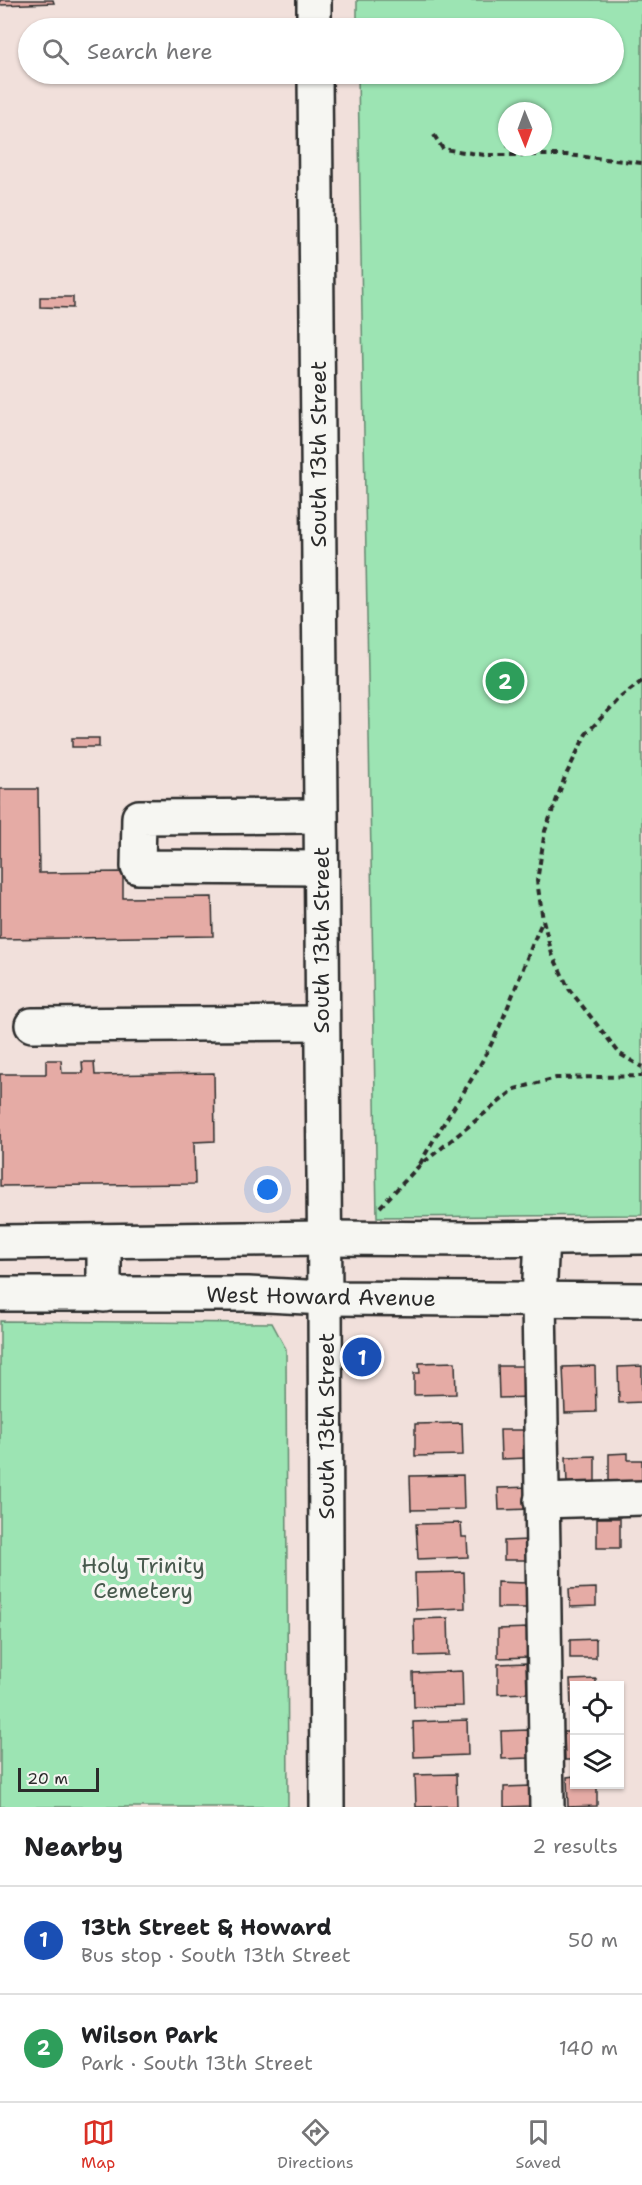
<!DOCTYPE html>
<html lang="en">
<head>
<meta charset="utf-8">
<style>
  :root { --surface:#fff; --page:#f2f2f2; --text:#202124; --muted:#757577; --line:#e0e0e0; --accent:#d93025 }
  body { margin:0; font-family:"Shantell Sans",sans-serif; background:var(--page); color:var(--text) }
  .controls { position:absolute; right:18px; bottom:18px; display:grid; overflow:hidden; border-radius:0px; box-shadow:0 2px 4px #0004 }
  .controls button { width:54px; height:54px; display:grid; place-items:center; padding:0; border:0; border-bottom:2px solid var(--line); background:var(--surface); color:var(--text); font:30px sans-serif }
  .compass { position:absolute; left:498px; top:102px; width:54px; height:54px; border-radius:50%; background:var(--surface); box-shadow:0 2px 4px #0004; rotate:179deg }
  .scale { position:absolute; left:18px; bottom:15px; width:81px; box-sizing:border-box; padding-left:6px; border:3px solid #2b2b2b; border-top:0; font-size:16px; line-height:21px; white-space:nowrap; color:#2b2b2b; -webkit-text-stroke:4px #f6f6f2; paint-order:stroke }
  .you { position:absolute; left:268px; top:1190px; width:21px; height:21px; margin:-15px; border:4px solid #fff; border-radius:50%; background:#1a73e8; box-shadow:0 0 0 9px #1a73e833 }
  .badge { display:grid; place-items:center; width:39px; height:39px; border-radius:50%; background:var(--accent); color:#fff; font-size:20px; font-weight:700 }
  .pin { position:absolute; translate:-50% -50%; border:3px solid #fff; box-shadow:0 2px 6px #0006 }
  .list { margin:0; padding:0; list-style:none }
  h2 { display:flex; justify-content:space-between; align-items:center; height:78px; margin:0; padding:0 24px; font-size:26px }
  h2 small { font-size:20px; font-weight:400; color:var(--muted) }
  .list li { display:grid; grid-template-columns:39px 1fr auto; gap:18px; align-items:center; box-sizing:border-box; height:108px; padding:0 24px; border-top:2px solid var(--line) }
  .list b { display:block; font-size:22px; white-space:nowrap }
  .list p { margin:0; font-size:20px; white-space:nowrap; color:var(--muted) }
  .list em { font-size:20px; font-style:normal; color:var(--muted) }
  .icon { flex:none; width:33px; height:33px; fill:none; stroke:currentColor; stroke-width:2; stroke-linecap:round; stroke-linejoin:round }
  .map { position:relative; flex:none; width:642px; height:1807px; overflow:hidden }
  .search { position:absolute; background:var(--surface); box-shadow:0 2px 4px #0004; left:18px; right:18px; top:18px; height:66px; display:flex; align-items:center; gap:15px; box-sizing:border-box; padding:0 21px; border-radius:33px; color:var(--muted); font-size:22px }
  .sheet { height:294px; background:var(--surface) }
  nav { display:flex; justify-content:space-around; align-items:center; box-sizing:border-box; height:84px; border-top:2px solid var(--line); background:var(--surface); font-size:16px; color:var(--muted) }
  nav a { display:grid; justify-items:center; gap:3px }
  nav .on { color:var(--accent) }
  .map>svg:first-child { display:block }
  .green { fill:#9ce4b3; stroke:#64886f; stroke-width:1.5; fill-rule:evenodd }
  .building { fill:#e5aba5; stroke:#2b2b2b; stroke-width:1.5 }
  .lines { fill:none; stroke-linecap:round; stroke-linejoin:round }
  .minor-casing { stroke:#2b2b2b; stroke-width:38 }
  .major-casing { stroke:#2b2b2b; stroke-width:38 }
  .path { stroke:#2b2b2b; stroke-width:4; stroke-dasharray:6 4.5; stroke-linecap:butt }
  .minor { stroke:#f6f6f2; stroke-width:33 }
  .major { stroke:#f6f6f2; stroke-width:33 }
  .labels { text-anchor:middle; stroke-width:6; stroke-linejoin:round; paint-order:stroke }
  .street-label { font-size:22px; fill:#2b2b2b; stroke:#f6f6f2 }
  .park-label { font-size:22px; fill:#47594d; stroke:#f6f6f2 }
</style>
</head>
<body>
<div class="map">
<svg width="642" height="1807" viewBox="0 0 642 1807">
  <rect width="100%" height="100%" fill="#f1e0db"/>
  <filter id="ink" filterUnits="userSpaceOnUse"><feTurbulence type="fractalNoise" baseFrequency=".0167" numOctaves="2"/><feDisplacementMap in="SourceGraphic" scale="12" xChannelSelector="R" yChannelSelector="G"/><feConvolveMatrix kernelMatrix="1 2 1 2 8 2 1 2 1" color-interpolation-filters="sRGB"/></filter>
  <g filter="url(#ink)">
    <!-- green -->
    <g class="green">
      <path d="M 357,0 L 642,0 L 642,1215 L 377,1217 L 358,74 L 614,74 L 614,28 L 357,28 ZM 507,111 L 543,111 L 543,147 L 507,147 Z"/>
      <polygon points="0,1321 272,1323 286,1349 288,1807 0,1807"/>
    </g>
    <!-- building -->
    <g class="building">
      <polygon points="0,0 53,0 54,3 0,5"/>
      <polygon points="40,297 73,297 73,308 40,307"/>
      <rect x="72" y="738" width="27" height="9"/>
      <polygon points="0,789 38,789 39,873 123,872 123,898 212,897 213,936 0,939"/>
      <polygon points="46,1060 61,1060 62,1073 83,1073 82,1062 94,1062 95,1075 214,1073 215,1141 194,1142 195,1184 0,1186 0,1074 46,1074"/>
      <polygon points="455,1362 456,1394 414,1395 414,1373 420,1373 419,1363"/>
      <polygon points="498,1366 528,1366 529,1397 499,1398"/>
      <polygon points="595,1366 596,1412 565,1413 563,1367"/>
      <polygon points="642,1366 642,1402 619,1403 618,1367"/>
      <polygon points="462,1423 463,1455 415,1456 415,1424"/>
      <polygon points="500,1430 527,1430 528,1458 501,1459"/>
      <polygon points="628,1453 628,1460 642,1460 642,1482 609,1482 609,1454"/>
      <polygon points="595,1456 595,1483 567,1484 566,1457"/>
      <polygon points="463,1475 464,1509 411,1510 410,1476"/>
      <polygon points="529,1487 530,1509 499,1510 498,1488"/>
      <rect x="597" y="1518" width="23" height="30"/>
      <polygon points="461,1523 462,1537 467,1537 468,1557 418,1559 416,1524"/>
      <polygon points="528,1540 529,1560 504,1560 504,1541"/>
      <polygon points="464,1572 465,1608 416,1610 415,1573"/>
      <polygon points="497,1582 528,1583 528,1608 497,1608"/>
      <polygon points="596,1588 596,1606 570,1607 569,1589"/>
      <polygon points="448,1618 449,1655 415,1656 414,1619"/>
      <polygon points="528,1628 529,1657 498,1658 498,1629"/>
      <polygon points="596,1639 596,1658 570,1658 570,1640"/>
      <polygon points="526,1663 527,1693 498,1694 498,1664"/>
      <polygon points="462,1671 463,1706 414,1707 413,1673"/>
      <polygon points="596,1679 596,1686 574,1686 574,1708 571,1708 570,1680"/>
      <polygon points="467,1720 468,1755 414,1757 413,1722"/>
      <polygon points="528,1730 529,1758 502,1759 501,1731"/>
      <polygon points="564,1732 574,1732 574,1760 565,1760"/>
      <polygon points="456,1774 457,1806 416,1807 415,1775"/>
      <polygon points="574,1776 574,1784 597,1784 597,1806 568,1807 567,1777"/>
      <polygon points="531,1786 531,1806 504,1807 504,1787"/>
    </g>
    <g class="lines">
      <!-- minor casing -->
      <g class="minor-casing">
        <g id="minor">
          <polyline points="314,0 314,28"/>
          <polyline points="315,74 325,1298 327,1807"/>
          <polyline points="320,816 139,817 138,867 321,868"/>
          <polyline points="32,1025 322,1023"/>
          <polyline points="542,1238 539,1299 547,1807"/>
          <polyline points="104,1295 104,1241"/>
          <polyline points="541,1501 642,1498"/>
        </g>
      </g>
      <!-- major casing -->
      <g class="major-casing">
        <g id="major">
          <polyline points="0,1242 324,1238 474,1239 642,1237"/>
          <polyline points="0,1294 248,1294 325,1298 642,1300"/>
        </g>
      </g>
      <!-- path -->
      <g class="path">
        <polyline points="434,135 443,149 485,155 567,155 642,163"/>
        <polyline points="642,681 621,697 586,734 565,777 545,831 537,881 543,920 552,954 569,989 620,1054 642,1067"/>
        <path d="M 420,1164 C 444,1119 476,1078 497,1032 C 514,995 526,957 543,920"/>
        <polyline points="380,1207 418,1167 515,1089 556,1078 642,1076"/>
      </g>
      <!-- minor -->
      <use href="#minor" class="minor"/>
      <!-- major -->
      <use href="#major" class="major"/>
    </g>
  </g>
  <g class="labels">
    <!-- street labels -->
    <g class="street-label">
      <text transform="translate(318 454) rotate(-90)" y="8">South 13th Street</text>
      <text transform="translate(321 940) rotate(-90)" y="8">South 13th Street</text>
      <text transform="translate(321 1296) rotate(1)" y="8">West Howard Avenue</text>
      <text transform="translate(326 1426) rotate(-90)" y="8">South 13th Street</text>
    </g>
    <!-- park labels -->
    <g class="park-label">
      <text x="143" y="1573">Holy Trinity<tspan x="143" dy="25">Cemetery</tspan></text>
    </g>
  </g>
</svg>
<div class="controls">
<button><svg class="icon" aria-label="locate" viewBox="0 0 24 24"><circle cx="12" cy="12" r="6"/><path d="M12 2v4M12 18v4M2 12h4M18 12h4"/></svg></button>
<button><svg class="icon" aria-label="layers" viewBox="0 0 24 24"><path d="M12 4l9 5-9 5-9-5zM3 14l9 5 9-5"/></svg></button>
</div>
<svg class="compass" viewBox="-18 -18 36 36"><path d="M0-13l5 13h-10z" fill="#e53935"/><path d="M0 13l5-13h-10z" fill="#757577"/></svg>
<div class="scale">20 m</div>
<div class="you"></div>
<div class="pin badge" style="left:362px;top:1357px;background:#1a4fb4">1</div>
<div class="pin badge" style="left:505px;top:681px;background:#2e9e5b">2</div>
<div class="search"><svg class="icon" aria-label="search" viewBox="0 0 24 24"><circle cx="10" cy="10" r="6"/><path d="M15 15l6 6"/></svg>Search here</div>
</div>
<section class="sheet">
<h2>Nearby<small>2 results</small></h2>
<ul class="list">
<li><span class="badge" style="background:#1a4fb4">1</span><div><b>13th Street &amp; Howard</b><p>Bus stop · South 13th Street</p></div><em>50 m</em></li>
<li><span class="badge" style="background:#2e9e5b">2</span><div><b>Wilson Park</b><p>Park · South 13th Street</p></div><em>140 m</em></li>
</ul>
</section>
<nav>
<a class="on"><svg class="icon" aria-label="map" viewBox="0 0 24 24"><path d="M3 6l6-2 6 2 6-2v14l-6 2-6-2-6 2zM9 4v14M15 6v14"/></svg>Map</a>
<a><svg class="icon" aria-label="directions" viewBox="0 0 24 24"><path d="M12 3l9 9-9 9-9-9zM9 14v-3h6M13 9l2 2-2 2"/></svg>Directions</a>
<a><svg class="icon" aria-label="saved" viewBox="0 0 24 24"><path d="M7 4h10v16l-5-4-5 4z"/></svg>Saved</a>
</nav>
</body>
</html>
